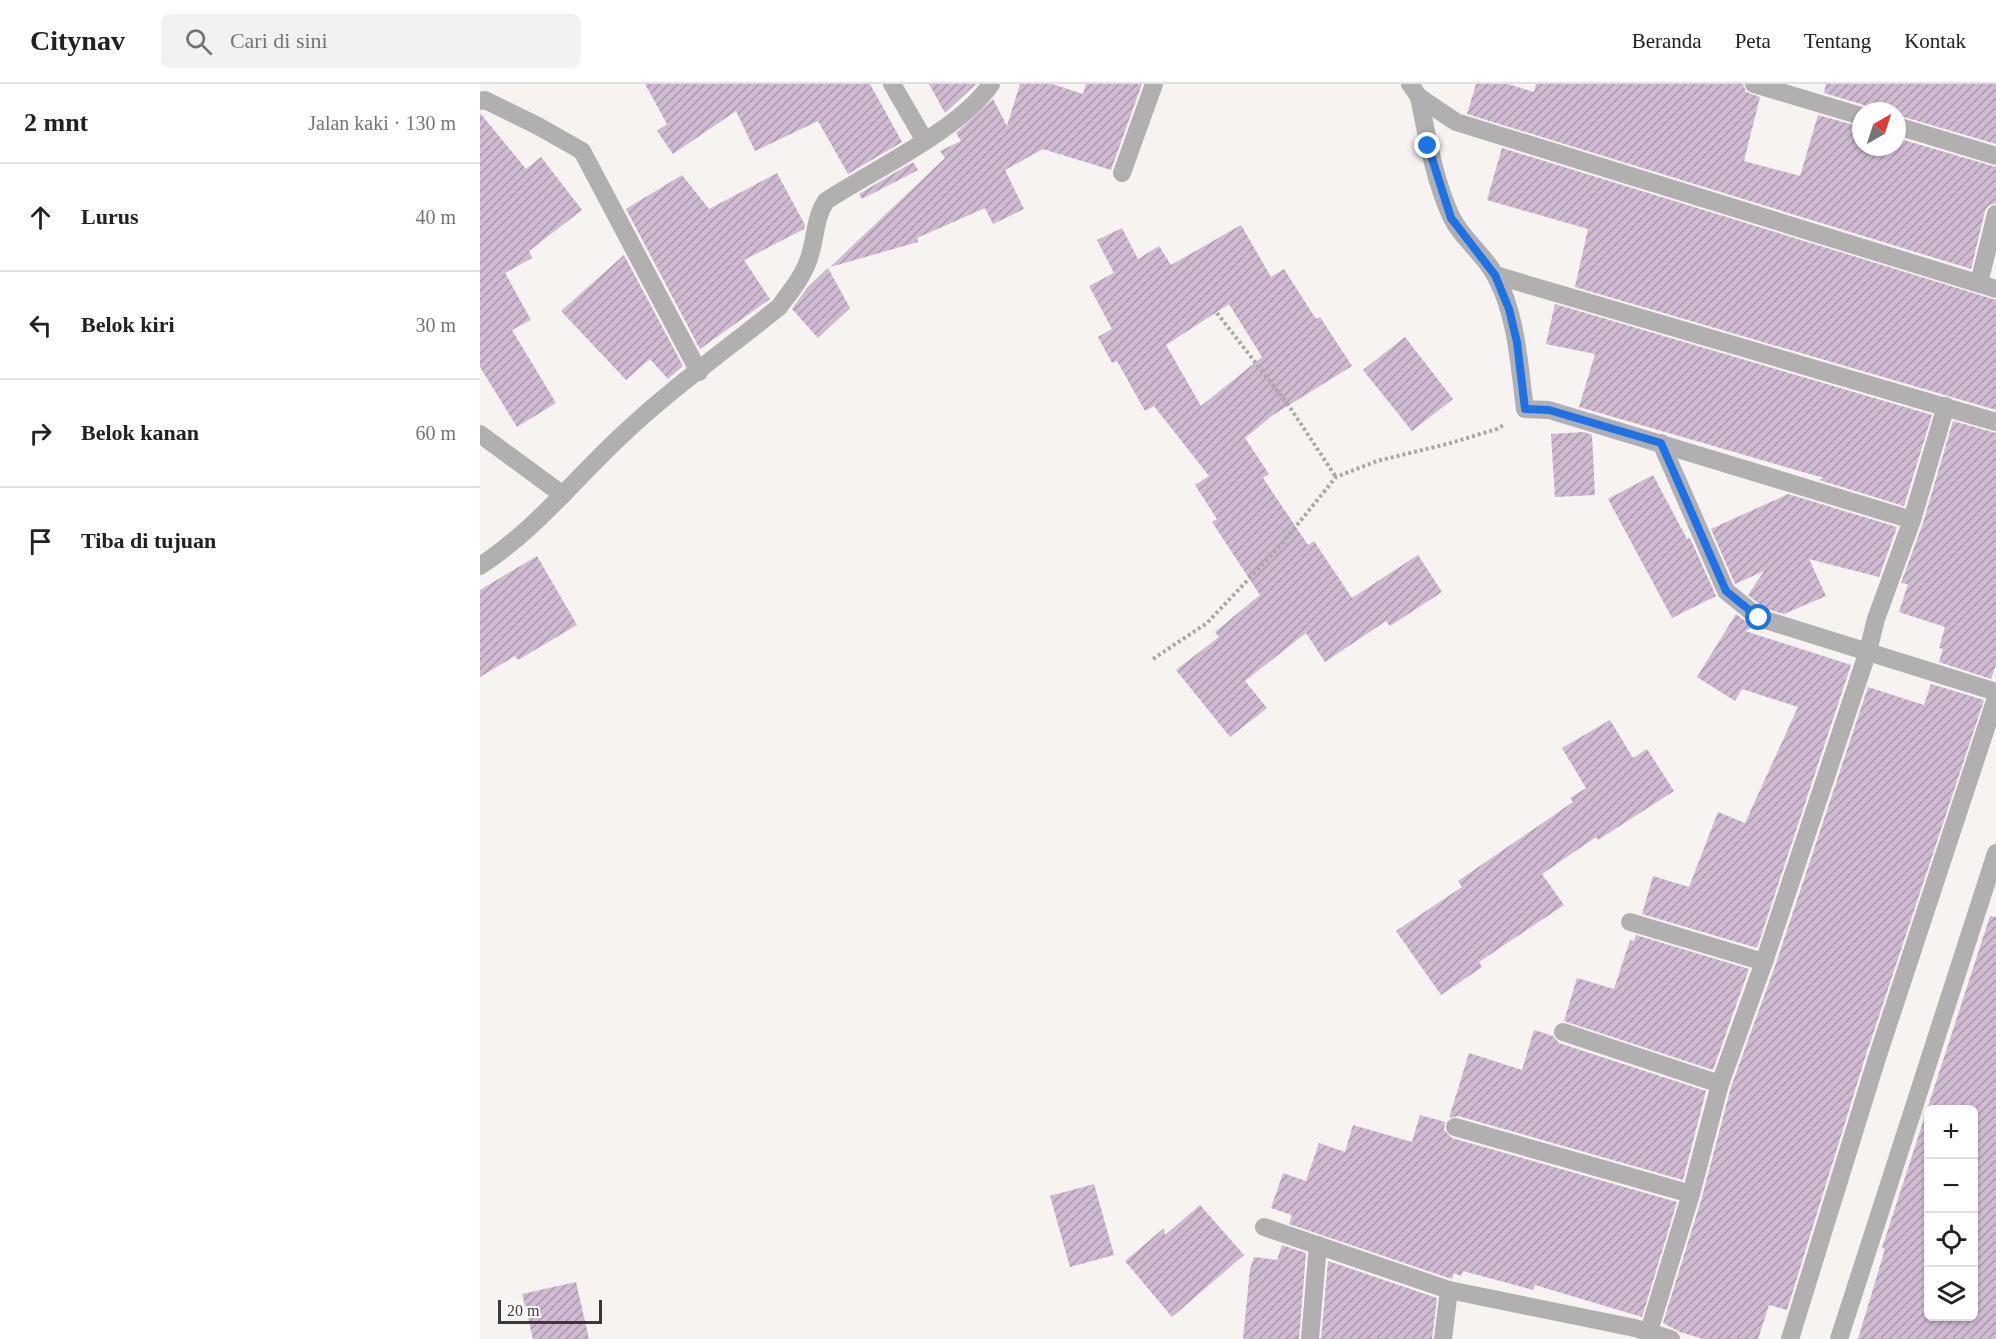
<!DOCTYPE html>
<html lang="id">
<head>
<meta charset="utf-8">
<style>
  :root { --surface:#fff; --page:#f2f2f2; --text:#202124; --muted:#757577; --line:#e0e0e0 }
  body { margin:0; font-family:Georgia,serif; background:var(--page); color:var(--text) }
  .controls { position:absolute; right:18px; bottom:18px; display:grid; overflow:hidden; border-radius:9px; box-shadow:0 2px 4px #0004 }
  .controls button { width:54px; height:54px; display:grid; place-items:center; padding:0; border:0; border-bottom:2px solid var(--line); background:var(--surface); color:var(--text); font:30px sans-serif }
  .compass { position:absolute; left:1372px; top:18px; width:54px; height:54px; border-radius:50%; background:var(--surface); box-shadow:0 2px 4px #0004; rotate:39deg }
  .scale { position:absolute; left:18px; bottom:15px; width:104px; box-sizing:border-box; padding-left:6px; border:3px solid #3a3938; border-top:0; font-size:16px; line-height:21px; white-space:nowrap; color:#3a3938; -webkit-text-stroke:4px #fff; paint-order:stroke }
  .stop { position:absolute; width:18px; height:18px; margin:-14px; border:4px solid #1a73e8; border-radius:50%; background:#fff }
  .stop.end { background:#1a73e8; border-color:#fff; box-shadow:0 2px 6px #0008 }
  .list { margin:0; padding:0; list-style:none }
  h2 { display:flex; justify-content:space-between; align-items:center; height:78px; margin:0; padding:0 24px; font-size:26px }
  h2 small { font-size:20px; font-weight:400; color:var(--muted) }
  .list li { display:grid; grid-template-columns:39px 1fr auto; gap:18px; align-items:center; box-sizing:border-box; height:108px; padding:0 24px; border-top:2px solid var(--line) }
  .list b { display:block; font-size:22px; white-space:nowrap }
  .list em { font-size:20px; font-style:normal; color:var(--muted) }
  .icon { flex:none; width:33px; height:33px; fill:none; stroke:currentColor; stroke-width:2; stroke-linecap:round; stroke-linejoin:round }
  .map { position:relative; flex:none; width:1516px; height:1255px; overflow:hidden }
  header { display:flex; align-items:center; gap:36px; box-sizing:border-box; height:84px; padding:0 30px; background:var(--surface); border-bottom:2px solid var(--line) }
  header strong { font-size:28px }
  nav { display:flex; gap:33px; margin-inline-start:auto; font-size:21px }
  .search { width:420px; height:54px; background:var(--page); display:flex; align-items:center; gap:15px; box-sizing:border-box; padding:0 21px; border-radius:9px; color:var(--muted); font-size:22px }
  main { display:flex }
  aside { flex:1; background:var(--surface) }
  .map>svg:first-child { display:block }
  .building { fill:url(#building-hatch); fill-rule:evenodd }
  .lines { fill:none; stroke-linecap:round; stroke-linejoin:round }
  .path { stroke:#aaa7a6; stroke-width:4; stroke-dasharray:3 3; stroke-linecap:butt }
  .street { stroke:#b1afaf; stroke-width:18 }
  .route { stroke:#1a73e8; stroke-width:8 }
</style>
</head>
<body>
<header>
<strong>Citynav</strong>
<div class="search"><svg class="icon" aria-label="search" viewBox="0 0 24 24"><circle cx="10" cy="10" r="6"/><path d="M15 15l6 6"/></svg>Cari di sini</div>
<nav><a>Beranda</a><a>Peta</a><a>Tentang</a><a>Kontak</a></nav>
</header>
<main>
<aside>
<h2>2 mnt<small>Jalan kaki · 130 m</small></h2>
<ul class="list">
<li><svg class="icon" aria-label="ahead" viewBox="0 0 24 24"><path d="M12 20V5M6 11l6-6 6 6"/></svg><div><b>Lurus</b></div><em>40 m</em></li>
<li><svg class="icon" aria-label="left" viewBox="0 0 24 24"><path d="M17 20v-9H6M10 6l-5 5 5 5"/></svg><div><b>Belok kiri</b></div><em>30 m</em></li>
<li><svg class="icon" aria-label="right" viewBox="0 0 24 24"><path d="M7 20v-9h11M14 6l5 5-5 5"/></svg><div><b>Belok kanan</b></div><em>60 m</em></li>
<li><svg class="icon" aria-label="arrive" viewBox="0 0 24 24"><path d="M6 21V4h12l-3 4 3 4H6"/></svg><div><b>Tiba di tujuan</b></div></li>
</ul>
</aside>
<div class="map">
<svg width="1516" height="1255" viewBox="0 0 1516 1255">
  <defs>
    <pattern id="building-hatch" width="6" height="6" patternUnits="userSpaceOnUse" patternTransform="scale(1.5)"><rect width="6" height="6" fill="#cfbad2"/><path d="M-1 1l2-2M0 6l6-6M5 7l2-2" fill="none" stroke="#a998ab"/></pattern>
  </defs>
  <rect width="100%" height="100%" fill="#f6f3f1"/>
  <!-- building -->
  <g class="building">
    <polygon points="165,0 390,0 422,58 368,90 338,37 275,67 256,27 193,70 177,47 187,40"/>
    <polygon points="449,0 496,0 465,29"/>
    <polygon points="540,0 572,0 603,10 606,0 662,0 631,86 563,65 525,86 544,125 513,140 505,124 437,154 438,158 350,183 465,74 460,67 481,57 476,49 513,15 527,42"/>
    <polygon points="996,0 1028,0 1054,8 1056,0 1263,0 1266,8 1280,13 1264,77 1320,92 1338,31 1381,43 1381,63 1417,63 1417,54 1516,83 1516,119 1508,122 1505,127 1491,185 987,30"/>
    <polygon points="1346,0 1516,0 1516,60 1417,31 1417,27 1391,27 1384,21 1344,9"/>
    <polygon points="0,29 46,85 61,73 102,126 49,167 52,174 25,189 51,236 32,246 76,319 37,343 0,283"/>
    <polygon points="1022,64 1516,216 1516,326 1095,203 1108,145 1007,116"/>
    <polygon points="433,78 438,86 382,115 379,110"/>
    <polygon points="297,89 325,141 324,145 264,176 290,215 220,265 146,125 202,91 229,125"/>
    <path d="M 761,141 L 791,193 L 804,185 L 836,235 L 840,233 L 872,282 L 793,331 L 765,354 L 789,390 L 783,394 L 828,461 L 834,457 L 872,514 L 938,471 L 962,508 L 910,542 L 906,537 L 845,578 L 826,549 L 765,597 L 787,624 L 750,653 L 696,586 L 739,553 L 735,548 L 780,511 L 732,438 L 737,435 L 715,401 L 729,392 L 674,322 L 665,327 L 637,277 L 632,279 L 618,253 L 632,245 L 609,202 L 634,189 L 617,156 L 642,144 L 658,175 L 679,162 L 691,181 ZM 749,220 L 782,273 L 721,322 L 686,261 Z"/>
    <polygon points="144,171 203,282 188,295 170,275 146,296 81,227"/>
    <polygon points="348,184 370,224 338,254 312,225 327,204"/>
    <polygon points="1075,220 1452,331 1424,422 1339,396 1344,394 1099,323 1115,270 1066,260"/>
    <polygon points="925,253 973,315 932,347 883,286"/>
    <polygon points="1473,337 1516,349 1516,581 1511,595 1459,578 1463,565 1459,564 1465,543 1419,528 1428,500 1421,499 1443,439"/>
    <polygon points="1104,348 1112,351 1115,411 1075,413 1071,350"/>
    <polygon points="1173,391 1207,455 1210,454 1236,512 1192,534 1128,415"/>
    <polygon points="1308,410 1417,443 1399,493 1329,475 1346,512 1304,530 1284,524 1268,511 1284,487 1255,500 1231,445"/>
    <polygon points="57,472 97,541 38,576 35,572 0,593 0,506"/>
    <polygon points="1256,530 1273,543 1265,547 1371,581 1277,864 1162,830 1173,792 1209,803 1238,728 1265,739 1318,623 1262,605 1255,617 1217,593"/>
    <polygon points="1451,600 1504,616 1386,971 1307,1226 1289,1221 1278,1255 1223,1255 1200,1248 1183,1239 1222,1113 1251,1003 1295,882 1388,603 1444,621"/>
    <polygon points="1130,636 1153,674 1167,665 1194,707 1118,756 1116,753 1062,790 1084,821 999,878 1002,883 961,911 916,847 982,803 978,797 1093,718 1090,714 1106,704 1082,664"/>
    <path d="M 1510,832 L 1516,833 L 1516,1255 L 1378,1255 L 1405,1165 L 1402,1164 ZM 1449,1026 L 1494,1026 L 1494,1233 L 1449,1233 Z"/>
    <polygon points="1156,851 1269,885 1233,986 1084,937 1097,894 1134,905 1150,856 1154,857"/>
    <polygon points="1054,946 1073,952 1079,959 1226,1007 1203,1096 978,1032 969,1034 989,969 1042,986"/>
    <polygon points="940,1031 965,1038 964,1046 972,1054 1197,1118 1162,1233 1055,1201 1053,1206 983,1187 981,1192 974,1189 972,1195 809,1140 812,1131 791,1124 803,1089 826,1097 839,1059 865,1068 873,1041 932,1058"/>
    <polygon points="614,1100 634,1171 590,1183 570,1112"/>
    <polygon points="720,1121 764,1171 692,1233 645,1177 684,1144 685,1151"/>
    <polygon points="802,1161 826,1169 819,1255 763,1255 770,1185 774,1173 797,1176"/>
    <polygon points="848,1177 957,1214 952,1255 841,1255"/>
    <polygon points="96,1198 109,1255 53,1255 42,1210"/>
  </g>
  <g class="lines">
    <!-- path -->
    <g class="path">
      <polyline points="737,229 809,322 856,393"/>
      <polyline points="673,575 727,539 800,462 856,393 897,377 967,360 1017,345 1025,340"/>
    </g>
    <!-- street -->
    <g class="street">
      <polyline points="412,0 445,57"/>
      <polyline points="930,0 939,13 976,38 1516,205"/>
      <polyline points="1274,0 1381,32"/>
      <path d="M 939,13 C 947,52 954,95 971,132 C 981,154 1004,170 1015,191 C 1037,231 1039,281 1045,325 L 1069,326 L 1432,436"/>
      <polyline points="0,17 5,16 58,42 102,67 219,288"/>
      <polyline points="1417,42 1516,72"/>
      <polyline points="642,89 674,0"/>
      <polyline points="1015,191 1516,338"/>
      <polyline points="1499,199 1516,130"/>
      <polyline points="0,350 83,411"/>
      <polyline points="1181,359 1246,507 1279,534 1516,608"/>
      <path d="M 0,482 C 54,447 94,396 140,353 C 188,307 247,265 299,223 C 311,207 325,190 330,171 C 336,152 335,133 346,117 C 393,86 481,45 511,0"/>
      <polyline points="1150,838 1284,878"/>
      <polyline points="1083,948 1240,1000"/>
      <polyline points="975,1043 1211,1110"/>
      <polyline points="784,1143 969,1206 1155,1244 1191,1255"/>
      <polyline points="1169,1247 1211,1110 1240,1000 1284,878 1388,567 1396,535 1432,436 1466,322"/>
      <polyline points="830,1255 838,1161"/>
      <polyline points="963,1255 969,1206"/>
      <polyline points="1310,1255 1397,974 1516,614"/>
      <polyline points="1359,1255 1516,769"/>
    </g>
  </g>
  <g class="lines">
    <!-- route -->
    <polyline class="route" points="948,62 971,134 1015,191 1029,225 1037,258 1045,325 1069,326 1181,359 1246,507 1279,534"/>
  </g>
</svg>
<div class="controls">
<button>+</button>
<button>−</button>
<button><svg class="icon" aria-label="locate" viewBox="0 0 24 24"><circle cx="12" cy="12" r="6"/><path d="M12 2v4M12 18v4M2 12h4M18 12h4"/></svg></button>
<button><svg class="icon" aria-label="layers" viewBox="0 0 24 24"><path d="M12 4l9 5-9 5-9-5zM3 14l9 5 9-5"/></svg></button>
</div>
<svg class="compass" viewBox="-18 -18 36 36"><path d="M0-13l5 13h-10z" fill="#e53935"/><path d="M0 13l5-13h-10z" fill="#757577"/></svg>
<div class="scale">20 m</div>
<div class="stop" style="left:1279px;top:534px"></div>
<div class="stop end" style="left:948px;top:62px"></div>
</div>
</main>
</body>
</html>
